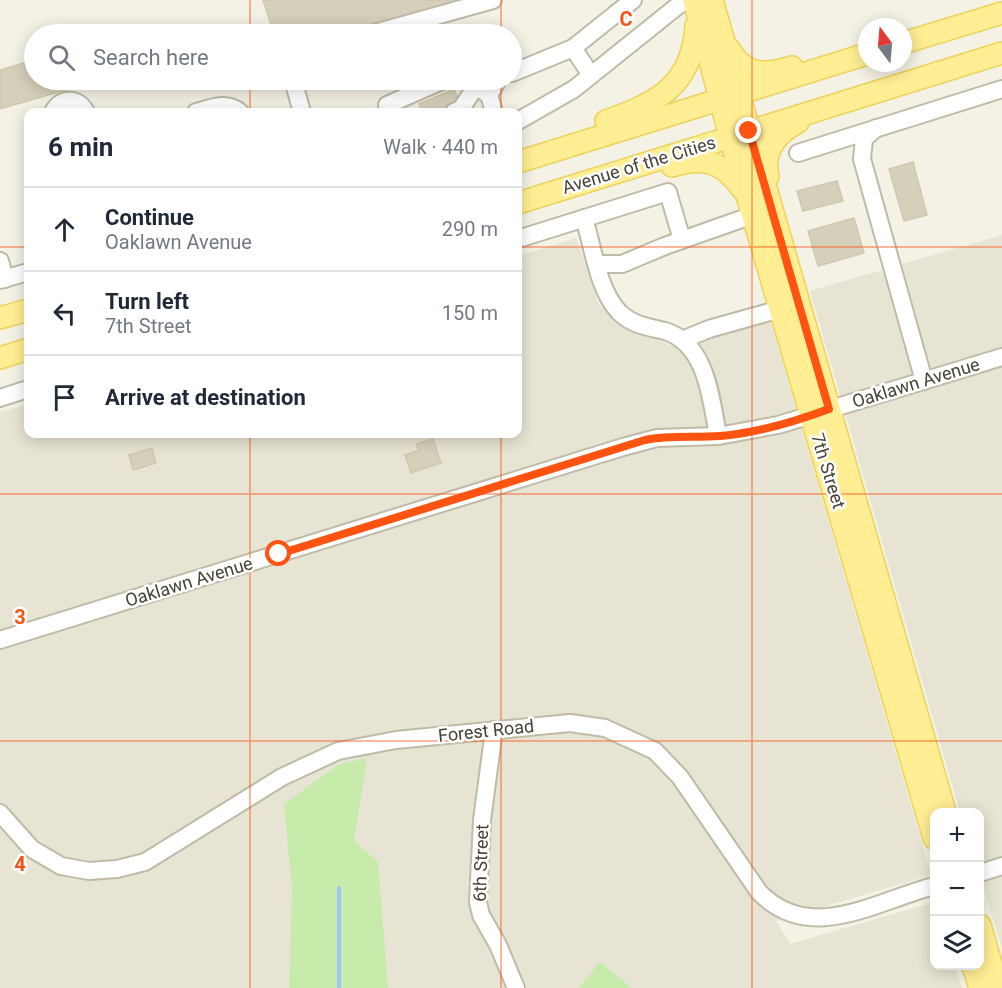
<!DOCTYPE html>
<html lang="en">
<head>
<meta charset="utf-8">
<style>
  :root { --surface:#fff; --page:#f6f6f7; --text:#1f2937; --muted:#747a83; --line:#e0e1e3 }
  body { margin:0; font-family:Roboto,sans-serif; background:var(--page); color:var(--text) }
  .controls { position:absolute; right:18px; bottom:18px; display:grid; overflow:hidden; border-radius:12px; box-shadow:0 3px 15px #0003 }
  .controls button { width:54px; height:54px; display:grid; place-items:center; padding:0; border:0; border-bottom:2px solid var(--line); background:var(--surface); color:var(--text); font:30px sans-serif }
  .compass { position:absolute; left:858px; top:18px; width:54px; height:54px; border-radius:50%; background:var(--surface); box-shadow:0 3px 15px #0003; rotate:344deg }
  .stop { position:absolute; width:18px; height:18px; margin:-14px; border:4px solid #ff5311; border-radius:50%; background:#fff }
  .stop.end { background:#ff5311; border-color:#fff; box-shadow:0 2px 6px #0008 }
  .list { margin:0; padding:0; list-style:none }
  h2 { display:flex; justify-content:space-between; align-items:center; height:78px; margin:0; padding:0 24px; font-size:26px }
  h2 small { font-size:20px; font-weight:400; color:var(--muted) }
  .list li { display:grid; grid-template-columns:39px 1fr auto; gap:18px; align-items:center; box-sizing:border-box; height:84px; padding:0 24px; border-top:2px solid var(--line) }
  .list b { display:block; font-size:22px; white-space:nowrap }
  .list p { margin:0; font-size:20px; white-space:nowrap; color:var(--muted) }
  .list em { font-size:20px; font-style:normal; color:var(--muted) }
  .icon { flex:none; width:33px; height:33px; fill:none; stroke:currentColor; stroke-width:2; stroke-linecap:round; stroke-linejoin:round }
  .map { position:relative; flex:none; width:1002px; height:988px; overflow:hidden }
  .search { position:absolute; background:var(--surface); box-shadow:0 3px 15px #0003; left:24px; top:24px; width:498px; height:66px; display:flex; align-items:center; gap:15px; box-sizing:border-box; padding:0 21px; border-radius:33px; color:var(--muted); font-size:22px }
  .panel { position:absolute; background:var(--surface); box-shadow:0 3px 15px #0003; left:24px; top:108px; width:498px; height:330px; border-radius:12px }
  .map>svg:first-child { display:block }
  .residential { fill:#e8e4d3 }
  .green { fill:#c6ebab }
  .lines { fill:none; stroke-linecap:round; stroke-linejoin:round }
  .stream { stroke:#9dc6f5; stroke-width:4 }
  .building { fill:#d6cfba; stroke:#d2c8ad; stroke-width:1.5 }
  .minor-casing { stroke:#c0bba7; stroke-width:20 }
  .major-casing { stroke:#ecd35b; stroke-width:24 }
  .minor { stroke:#fff; stroke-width:16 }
  .major { stroke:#ffee93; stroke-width:21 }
  .route { stroke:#ff5311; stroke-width:8 }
  .grid { fill:none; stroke:#f65213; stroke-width:1.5; stroke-opacity:0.55 }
  .labels { text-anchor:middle; stroke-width:5; stroke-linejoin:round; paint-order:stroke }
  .street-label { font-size:18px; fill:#474234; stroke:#fff }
  .grid-label { font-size:20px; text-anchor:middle; font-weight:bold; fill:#f65213; stroke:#fff; stroke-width:5; stroke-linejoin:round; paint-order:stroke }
</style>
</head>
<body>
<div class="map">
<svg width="1002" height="988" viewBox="0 0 1002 988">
  <rect width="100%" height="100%" fill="#f4f1e5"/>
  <!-- residential -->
  <g class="residential">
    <polygon points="1002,235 1002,948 980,876 980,812 960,812 810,291"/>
    <polygon points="576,238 599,305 670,346 770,319 931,875 776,921 790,944 934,902 934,966 955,966 962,988 0,988 0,412 28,404 28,434 518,434 518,256"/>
  </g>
  <!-- green -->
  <g class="green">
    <polygon points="367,758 354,841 378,862 388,988 289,988 292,889 284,804 338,765"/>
    <polygon points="600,962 632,988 579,988"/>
  </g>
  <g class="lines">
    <!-- stream -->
    <polyline class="stream" points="339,888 339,988"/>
  </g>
  <!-- building -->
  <g class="building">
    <polygon points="263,0 463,0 346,34 274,34"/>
    <polygon points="34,60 34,80 100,80 0,109 0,70"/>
    <polygon points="454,89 461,105 444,112 422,112 419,104"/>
    <polygon points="913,162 927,215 904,221 889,169"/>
    <polygon points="837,181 843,201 803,211 797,191"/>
    <polygon points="854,218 864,253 818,266 808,231"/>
    <polygon points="433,439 441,463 411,473 405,455 419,450 416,444"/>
    <polygon points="152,448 156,463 133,470 129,455"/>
  </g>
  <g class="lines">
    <!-- minor casing -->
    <g class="minor-casing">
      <g id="minor">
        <polyline points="371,34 493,0"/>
        <polyline points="573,48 633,0"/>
        <polyline points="512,73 573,48 591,75"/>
        <polyline points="293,80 302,112"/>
        <polyline points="466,80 489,95 494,112"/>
        <polyline points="489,95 498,80"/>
        <path d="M 53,112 C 61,97 78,97 86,112"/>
        <path d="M 196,112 C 212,108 226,101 240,112"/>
        <polyline points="390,112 387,105 444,80"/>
        <polyline points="454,112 461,109 476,86"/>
        <polyline points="518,121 574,89 685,0"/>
        <polyline points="876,128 864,139 862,159 924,381"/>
        <polyline points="798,153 1002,89"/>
        <path d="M 584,218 C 593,247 598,290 619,312 C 632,325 648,327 665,331 C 707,344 711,399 718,436"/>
        <polyline points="518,239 668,192 682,240"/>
        <polyline points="0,261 5,279"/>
        <polyline points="598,264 622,264 665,246 753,215"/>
        <polyline points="0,280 28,272"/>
        <polyline points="682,340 709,329 780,309"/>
        <polyline points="0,398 28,389"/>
        <polyline points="0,640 623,447 657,438 718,436 778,425 1002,357"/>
        <polyline points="494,730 482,820 478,902 481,915 498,945 516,988"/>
        <path d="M 0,813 L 32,849 L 61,866 L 89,871 L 117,869 L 145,862 L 282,777 L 338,751 L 396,740 L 570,723 L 605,728 L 655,751 L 680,777 L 759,892 C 810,945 876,901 934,886"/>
        <polyline points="980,873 1002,866"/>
      </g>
    </g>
    <!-- major casing -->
    <g class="major-casing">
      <g id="major">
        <polyline points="694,0 730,137 934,838"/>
        <polyline points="712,0 945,812"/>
        <polyline points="903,43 1002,13"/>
        <path d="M 729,49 C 745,75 763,76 792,67"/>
        <path d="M 606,121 C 657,103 692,86 696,26"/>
        <polyline points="518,162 867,54"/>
        <path d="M 672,166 C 705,156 723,162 743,190"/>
        <path d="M 768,176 C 762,151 777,133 798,122"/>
        <polyline points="518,203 1002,53"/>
        <polyline points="0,318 28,310"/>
        <polyline points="0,358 28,349"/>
        <polyline points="980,925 998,988"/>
        <polyline points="973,966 980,988"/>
      </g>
    </g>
    <!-- minor -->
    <use href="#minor" class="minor"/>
    <!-- major -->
    <use href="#major" class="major"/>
  </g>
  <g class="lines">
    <!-- route -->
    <path class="route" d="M 279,554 L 645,440 C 670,435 695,438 720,436 C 757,433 794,422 829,409 L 749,131"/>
  </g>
  <!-- grid -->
  <path class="grid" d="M 250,0 L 250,34M 501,0 L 501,34M 752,0 L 752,988M 250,80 L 250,112M 501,80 L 501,112M 0,247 L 28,247M 518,247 L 1002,247M 250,434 L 250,988M 501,434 L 501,988M 0,494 L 1002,494M 0,741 L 1002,741"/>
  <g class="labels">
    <!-- street labels -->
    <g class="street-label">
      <text transform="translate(639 165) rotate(-17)" y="6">Avenue of the Cities</text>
      <text transform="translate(916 383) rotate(-17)" y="6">Oaklawn Avenue</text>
      <text transform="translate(828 471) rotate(73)" y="6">7th Street</text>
      <text transform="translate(189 582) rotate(-17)" y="6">Oaklawn Avenue</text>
      <text transform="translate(486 731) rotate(-6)" y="6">Forest Road</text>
      <text transform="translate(481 863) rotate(-88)" y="6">6th Street</text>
    </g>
  </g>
  <g class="grid-label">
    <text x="626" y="26">C</text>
    <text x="20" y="624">3</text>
    <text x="20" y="871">4</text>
  </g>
</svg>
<div class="controls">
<button>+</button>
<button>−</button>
<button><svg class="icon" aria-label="layers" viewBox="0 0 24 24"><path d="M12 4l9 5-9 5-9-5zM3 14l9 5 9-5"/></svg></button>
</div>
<svg class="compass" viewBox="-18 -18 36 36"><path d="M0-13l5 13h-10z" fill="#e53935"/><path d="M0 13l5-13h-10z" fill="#747a83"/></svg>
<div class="stop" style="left:279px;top:554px"></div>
<div class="stop end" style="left:749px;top:131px"></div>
<div class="search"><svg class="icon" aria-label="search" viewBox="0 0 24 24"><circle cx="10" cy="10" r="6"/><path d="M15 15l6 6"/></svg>Search here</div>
<section class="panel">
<h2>6 min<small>Walk · 440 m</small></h2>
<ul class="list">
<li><svg class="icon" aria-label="ahead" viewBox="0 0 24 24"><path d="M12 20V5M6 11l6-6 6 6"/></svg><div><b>Continue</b><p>Oaklawn Avenue</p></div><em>290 m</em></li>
<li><svg class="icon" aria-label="left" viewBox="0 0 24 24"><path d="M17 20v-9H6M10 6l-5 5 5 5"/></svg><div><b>Turn left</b><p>7th Street</p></div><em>150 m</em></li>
<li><svg class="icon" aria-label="arrive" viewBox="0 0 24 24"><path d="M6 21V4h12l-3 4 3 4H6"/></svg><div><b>Arrive at destination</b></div></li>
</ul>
</section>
</div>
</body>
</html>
